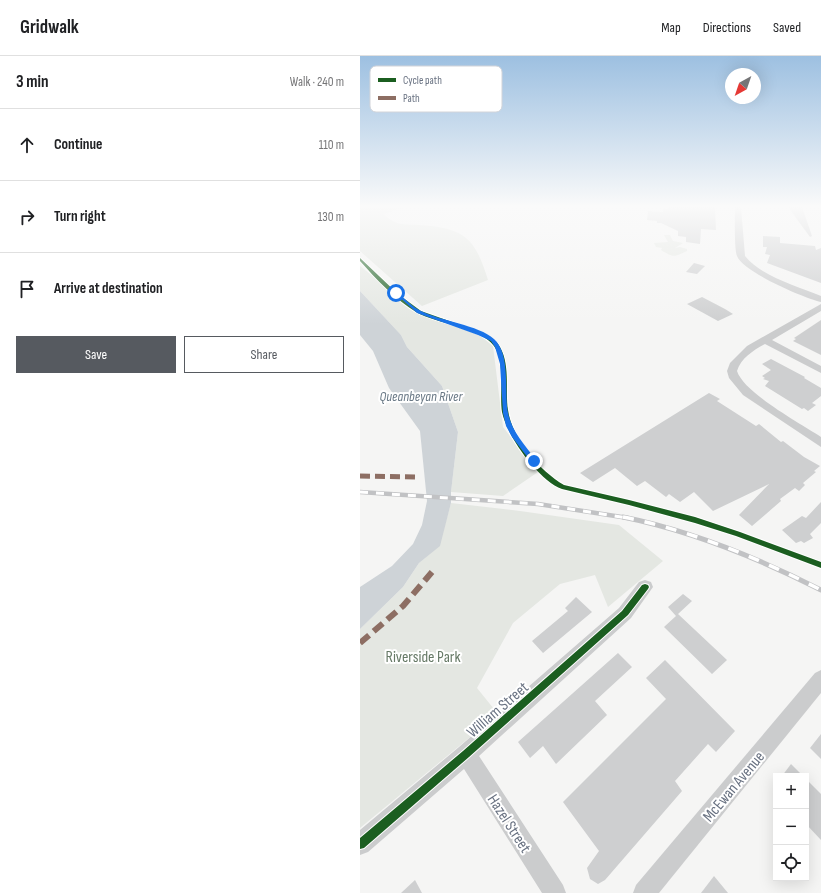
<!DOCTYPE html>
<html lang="en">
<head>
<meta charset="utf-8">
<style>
  :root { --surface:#fff; --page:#f2f2f2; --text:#202124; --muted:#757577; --line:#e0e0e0; --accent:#565a60 }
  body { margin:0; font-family:"Sofia Sans Condensed",sans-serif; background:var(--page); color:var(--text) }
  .controls { position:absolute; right:12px; bottom:12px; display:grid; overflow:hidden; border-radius:0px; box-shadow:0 4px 16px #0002 }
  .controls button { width:36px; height:36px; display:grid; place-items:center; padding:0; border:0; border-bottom:1px solid var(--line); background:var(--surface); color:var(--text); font:20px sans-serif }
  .compass { position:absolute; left:365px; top:12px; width:36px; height:36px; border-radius:50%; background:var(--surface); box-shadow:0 4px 16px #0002; rotate:220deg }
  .stop { position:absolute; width:12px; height:12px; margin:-9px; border:3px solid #1a73e8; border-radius:50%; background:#fff }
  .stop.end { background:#1a73e8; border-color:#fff; box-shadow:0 1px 4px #0008 }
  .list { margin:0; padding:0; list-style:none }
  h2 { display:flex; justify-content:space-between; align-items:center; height:52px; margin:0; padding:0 16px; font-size:17px }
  h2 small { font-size:13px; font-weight:400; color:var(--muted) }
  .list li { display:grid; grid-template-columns:26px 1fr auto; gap:12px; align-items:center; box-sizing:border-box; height:72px; padding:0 16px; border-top:1px solid var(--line) }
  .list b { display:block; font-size:15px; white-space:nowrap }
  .list em { font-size:13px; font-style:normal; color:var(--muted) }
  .actions { display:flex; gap:8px; padding:12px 16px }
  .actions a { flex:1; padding:9px 0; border:1px solid var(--accent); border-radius:0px; text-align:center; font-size:14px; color:var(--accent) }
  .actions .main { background:var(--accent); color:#fff }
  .icon { flex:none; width:22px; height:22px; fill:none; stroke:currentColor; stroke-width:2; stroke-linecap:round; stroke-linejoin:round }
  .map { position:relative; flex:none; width:461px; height:837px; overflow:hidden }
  header { display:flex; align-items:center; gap:24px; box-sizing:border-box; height:56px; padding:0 20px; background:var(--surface); border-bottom:1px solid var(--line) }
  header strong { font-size:19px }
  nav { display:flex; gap:22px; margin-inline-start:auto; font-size:14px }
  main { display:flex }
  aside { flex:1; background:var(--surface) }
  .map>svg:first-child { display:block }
  .green { fill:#e4e7e2 }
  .water { fill:#ced3d7 }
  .building { fill:#cecfd0 }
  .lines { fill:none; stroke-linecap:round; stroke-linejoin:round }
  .minor { fill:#cbcccd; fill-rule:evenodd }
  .rail-far1-casing { stroke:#c1c2c4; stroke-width:4.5 }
  .rail-casing { stroke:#c1c2c4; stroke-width:5 }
  .rail-far1 { stroke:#fff; stroke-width:3; stroke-dasharray:8; stroke-linecap:butt }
  .rail { stroke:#fff; stroke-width:3.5; stroke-dasharray:11; stroke-linecap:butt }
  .quiet-far1 { stroke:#8d6e63; stroke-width:5; stroke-dasharray:10 5; stroke-linecap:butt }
  .quiet { stroke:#8d6e63; stroke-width:6; stroke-dasharray:12 6; stroke-linecap:butt }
  .cycleway-casing { stroke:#fff; stroke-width:2 }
  .cycleway { fill:#1b5e20; fill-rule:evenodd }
  .route { fill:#1a73e8 }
  .labels { text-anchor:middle; stroke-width:4; stroke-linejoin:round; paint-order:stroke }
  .water-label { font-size:14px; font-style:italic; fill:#697885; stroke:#fff }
  .near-park-label { font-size:16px; fill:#667966; stroke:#fff }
  .near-street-label { font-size:16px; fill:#687181; stroke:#fff }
  .key { fill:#fff; stroke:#d2d4d9; stroke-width:1 }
  .key-label { font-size:11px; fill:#687181 }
</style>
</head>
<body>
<header>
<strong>Gridwalk</strong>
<nav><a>Map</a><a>Directions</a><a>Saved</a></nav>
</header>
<main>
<aside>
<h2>3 min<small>Walk · 240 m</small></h2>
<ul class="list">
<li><svg class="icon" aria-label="ahead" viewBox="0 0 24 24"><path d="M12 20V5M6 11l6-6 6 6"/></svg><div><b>Continue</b></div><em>110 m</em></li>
<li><svg class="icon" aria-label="right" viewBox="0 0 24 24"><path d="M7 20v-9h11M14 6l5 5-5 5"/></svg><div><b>Turn right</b></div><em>130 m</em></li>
<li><svg class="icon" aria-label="arrive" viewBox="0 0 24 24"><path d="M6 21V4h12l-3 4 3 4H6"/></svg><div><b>Arrive at destination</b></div></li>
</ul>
<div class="actions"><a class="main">Save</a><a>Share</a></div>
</aside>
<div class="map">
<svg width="461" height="837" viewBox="0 0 461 837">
  <rect width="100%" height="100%" fill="#f5f5f4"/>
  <!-- green -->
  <g class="green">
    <path d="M 0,151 L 46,151 L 23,158 C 38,170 41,168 59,169 C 105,172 115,182 128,224 L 62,250 L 0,195 Z"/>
    <path d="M 304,179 L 310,179 L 313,185 L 323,187 L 315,192 L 320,191 L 327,193 L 327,195 C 314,201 314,202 301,194 L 302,192 L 296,191 L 294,187 L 308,186 Z"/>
    <polygon points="0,210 59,257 119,279 133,290 143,371 178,416 143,440 91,436 98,376 82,330 47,291 41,279 0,235"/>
    <polygon points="91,447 160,455 259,469 303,505 248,551 235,519 200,528 153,567 117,632 138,658 0,772 0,573 43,531 59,507 79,490"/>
  </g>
  <!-- water -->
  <polygon class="water" points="0,235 41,279 47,291 82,330 98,376 91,436 91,447 80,490 59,507 43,531 0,573 0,531 32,510 53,488 62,469 67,445 60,375 29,332 13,295 0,279"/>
  <!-- building -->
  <g class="building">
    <polygon points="309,151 355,151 356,174 341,173 340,188 326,186 326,181 318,180 318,175 301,167 297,167 297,165 287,164 288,155 303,156 303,153 309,153"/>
    <polygon points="428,151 442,151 452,180 450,181"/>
    <polygon points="403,180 420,181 420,187 455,190 456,194 461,192 461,227 407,207 410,199 405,198 407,191 403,191"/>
    <polygon points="334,207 345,210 337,218 326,216"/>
    <polygon points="342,241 365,253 373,258 358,265 327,248"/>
    <polygon points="461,264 461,299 433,285 436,283 434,282"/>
    <polygon points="411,303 445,321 444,322 461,332 461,340 452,347 456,349 448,355 444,352 442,353 405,330 409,325 403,323 405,322 402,320 411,314 402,308"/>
    <polygon points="349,337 360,343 357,345 396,370 399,368 421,386 423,385 444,401 460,410 454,415 456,416 443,427 445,429 439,435 435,432 420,443 421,445 392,470 379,459 409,428 353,455 334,436 320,446 309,438 306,441 285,425 277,430 255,412 233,426 220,417"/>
    <polygon points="461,446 461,467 450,478 453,482 444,487 441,485 436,487 422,474 442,460 446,462"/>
    <polygon points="323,538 332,545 318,558 367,604 352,618 304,571 316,560 308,551"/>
    <polygon points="216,541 232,556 183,597 172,585 208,555 205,552"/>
    <polygon points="258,597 272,611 235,645 247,659 196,708 183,690 170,702 158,686"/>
    <polygon points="305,604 375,675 356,696 348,688 315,725 322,735 245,824 238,828 230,823 227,812 239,795 203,746 306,643 286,622"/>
    <polygon points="461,678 461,703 450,692"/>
    <polygon points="431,708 443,720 422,720"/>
    <polygon points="446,723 461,738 461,784 446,768"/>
    <polygon points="354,820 368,837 341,837"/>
    <polygon points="55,824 62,837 41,837"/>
  </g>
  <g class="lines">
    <!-- minor -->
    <g class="minor">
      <path d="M 375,151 L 381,151 L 385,200 C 402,221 437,230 461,240 L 461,246 C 444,242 383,216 377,200 C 374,193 375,160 375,151 Z"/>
      <path d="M 461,248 L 461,255 L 412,284 L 461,310 L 461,317 L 405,288 C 394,294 381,302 377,315 C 384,337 441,368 461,381 L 461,391 L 383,339 L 369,322 L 367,315 L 370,307 L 387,290 Z"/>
      <polygon points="285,524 291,526 293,531 271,562 119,700 203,829 206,837 182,837 104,713 8,796 0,799 0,774 99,691 259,552 279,526"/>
      <polygon points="461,614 461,637 299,837 273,837 276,829 455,617"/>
    </g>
    <!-- rail-far1 casing -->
    <g class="rail-far1-casing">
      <polyline id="rail-far1" points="0,436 178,448 268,462"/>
    </g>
    <!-- rail casing -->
    <g class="rail-casing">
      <path id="rail" d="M 263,461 C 333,475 398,502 461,534"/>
    </g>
    <!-- rail-far1 -->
    <use href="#rail-far1" class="rail-far1"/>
    <!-- rail -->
    <use href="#rail" class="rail"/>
    <!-- quiet-far1 -->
    <polyline class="quiet-far1" points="0,420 58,421"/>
    <!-- quiet -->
    <polyline class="quiet" points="0,587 43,550 72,516"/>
    <!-- cycleway casing -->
    <g class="cycleway-casing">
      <g id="cycleway">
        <path d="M 0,202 L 38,238 L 61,255 L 123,277 C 128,280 134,283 138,288 C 151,306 145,334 148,354 C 152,383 180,415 204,429 L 269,444 L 335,461 L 380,476 L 461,506 L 461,512 L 376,480 L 335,467 L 269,449 L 202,433 C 178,424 147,380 142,356 C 139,336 146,307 134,290 C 120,271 77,268 56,256 C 36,244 16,223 0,205 Z"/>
        <polygon points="285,528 288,529 289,531 288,533 268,559 109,701 4,792 0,793 0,782 103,695 262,555 282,529"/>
      </g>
    </g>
    <!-- cycleway -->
    <use href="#cycleway" class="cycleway"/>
  </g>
  <!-- sky -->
  <linearGradient id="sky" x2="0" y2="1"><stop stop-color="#9dc0e1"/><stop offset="0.56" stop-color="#fafafa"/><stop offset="1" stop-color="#fafafa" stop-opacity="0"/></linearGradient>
  <rect width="461" height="268" fill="url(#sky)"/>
  <!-- route -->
  <path class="route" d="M 34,236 L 37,236 C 44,242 52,251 61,255 C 80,265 119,269 134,283 C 151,298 144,337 148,357 C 152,376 165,389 176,404 L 176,407 L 172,407 L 152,381 L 146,370 L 143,357 L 140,308 L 135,291 L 131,285 L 118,279 L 57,257 Z"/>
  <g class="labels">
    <!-- water labels -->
    <g class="water-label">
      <text x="61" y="345">Queanbeyan River</text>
    </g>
    <!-- near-park labels -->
    <g class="near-park-label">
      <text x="63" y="606">Riverside Park</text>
    </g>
    <!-- near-street labels -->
    <g class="near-street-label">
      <text transform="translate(137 653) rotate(-41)" y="6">William Street</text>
      <text transform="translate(373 730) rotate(-50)" y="6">McEwan Avenue</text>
      <text transform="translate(150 767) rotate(57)" y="6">Hazel Street</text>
    </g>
  </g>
  <!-- legend -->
  <rect x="10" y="10" width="132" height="46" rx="6" class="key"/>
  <rect x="18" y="22" width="18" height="4" fill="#1b5e20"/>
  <rect x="18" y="40" width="18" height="4" fill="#8d6e63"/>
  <g class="key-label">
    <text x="43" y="28">Cycle path</text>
    <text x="43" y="46">Path</text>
  </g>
</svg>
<div class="controls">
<button>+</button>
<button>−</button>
<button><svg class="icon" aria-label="locate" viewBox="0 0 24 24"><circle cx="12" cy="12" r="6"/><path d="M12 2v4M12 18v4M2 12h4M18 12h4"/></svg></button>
</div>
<svg class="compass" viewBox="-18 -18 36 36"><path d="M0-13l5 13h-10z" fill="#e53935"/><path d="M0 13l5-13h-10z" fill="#757577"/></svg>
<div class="stop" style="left:36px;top:237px"></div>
<div class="stop end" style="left:174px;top:405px"></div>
</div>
</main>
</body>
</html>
